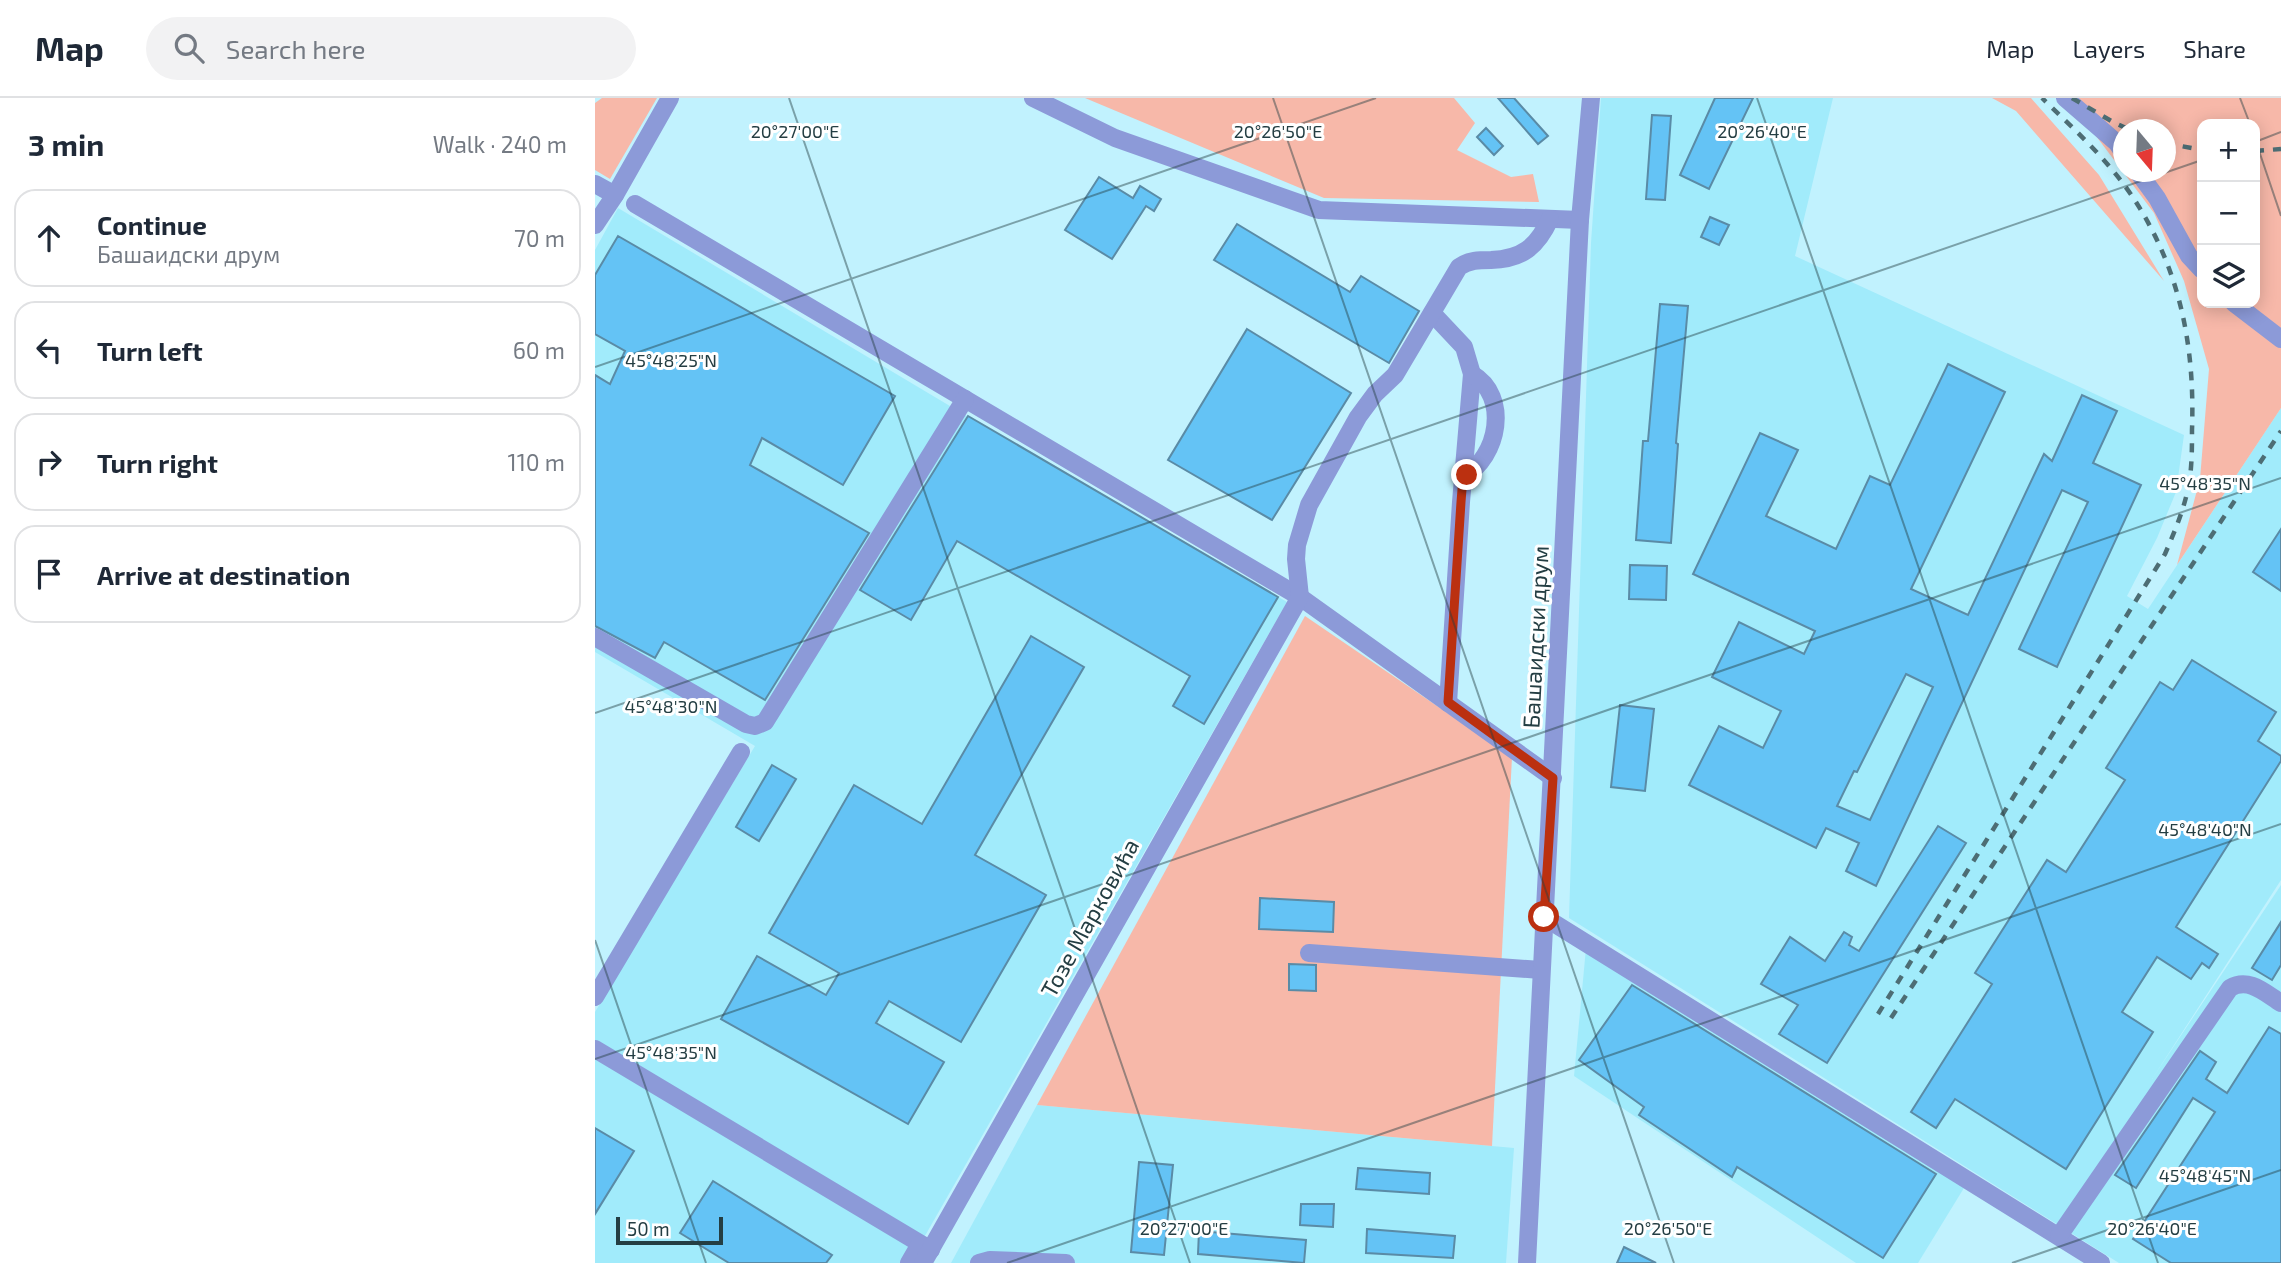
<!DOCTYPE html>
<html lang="en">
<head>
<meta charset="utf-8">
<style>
  :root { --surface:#fff; --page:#f2f2f3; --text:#1f2937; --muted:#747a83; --line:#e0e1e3 }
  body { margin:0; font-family:"Exo 2",sans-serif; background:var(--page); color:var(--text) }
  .controls { position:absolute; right:21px; top:21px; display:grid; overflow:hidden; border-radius:14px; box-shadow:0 4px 18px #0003 }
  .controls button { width:63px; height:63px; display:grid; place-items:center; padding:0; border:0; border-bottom:2px solid var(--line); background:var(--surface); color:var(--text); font:35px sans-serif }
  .compass { position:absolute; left:1518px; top:21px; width:63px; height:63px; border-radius:50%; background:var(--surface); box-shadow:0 4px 18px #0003; rotate:161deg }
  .scale { position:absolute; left:21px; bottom:18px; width:107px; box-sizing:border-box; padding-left:7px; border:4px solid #243e43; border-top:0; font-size:19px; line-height:24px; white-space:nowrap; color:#243e43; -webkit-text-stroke:5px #fff; paint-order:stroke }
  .stop { position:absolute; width:21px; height:21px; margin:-16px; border:5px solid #bb3010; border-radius:50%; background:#fff }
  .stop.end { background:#bb3010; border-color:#fff; box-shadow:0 2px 7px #0008 }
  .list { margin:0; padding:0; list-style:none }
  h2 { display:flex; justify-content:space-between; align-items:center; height:91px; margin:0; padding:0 28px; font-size:30px }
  h2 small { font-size:23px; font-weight:400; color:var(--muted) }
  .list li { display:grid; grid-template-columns:46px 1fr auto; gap:21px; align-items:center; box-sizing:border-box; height:98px; margin:0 14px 14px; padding:0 14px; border:2px solid var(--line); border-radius:21px }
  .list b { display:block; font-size:26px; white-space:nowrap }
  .list p { margin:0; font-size:23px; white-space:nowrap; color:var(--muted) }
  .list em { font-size:23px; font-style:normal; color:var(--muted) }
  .icon { flex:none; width:38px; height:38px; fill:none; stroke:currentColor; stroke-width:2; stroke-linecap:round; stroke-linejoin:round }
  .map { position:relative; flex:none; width:1686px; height:1165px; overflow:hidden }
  header { display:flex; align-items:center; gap:42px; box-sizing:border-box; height:98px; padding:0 35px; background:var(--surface); border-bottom:2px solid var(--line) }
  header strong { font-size:33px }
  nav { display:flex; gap:38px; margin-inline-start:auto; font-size:24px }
  .search { width:490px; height:63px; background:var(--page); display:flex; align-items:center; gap:18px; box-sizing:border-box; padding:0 24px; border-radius:38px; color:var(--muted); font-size:26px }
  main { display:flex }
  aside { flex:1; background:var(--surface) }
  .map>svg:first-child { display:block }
  .built { fill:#a1ebfb }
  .green { fill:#f7b8a9; fill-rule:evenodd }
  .building { fill:#64c3f5; stroke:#5a8ba6; stroke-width:2; fill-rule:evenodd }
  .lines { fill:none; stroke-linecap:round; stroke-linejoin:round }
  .minor { stroke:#8c9ad8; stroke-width:18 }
  .rail { stroke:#4d6d74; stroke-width:4.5; stroke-dasharray:9 9; stroke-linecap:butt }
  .route { stroke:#bb3010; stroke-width:9 }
  .ticks { fill:none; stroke:#243e43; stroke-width:2; stroke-opacity:0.45 }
  .labels { text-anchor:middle; stroke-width:6; stroke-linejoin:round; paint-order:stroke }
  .street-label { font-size:23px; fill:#243e43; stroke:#fff }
  .ticks-label { font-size:18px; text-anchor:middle; fill:#243e43; stroke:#fff; stroke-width:6; stroke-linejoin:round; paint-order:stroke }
</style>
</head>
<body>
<header>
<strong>Map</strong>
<div class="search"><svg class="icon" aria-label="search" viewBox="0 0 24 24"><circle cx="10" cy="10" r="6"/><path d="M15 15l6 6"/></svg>Search here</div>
<nav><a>Map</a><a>Layers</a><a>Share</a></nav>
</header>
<main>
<aside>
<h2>3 min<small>Walk · 240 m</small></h2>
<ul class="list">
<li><svg class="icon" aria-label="ahead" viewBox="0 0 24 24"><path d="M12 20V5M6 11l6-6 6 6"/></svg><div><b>Continue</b><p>Башаидски друм</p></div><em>70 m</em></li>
<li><svg class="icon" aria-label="left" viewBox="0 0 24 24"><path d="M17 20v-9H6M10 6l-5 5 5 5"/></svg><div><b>Turn left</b></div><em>60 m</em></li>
<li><svg class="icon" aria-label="right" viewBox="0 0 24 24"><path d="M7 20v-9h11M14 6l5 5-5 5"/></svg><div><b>Turn right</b></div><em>110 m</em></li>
<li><svg class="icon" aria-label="arrive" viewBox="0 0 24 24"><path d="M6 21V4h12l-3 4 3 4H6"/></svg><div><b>Arrive at destination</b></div></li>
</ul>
</aside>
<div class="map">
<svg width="1686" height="1165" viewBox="0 0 1686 1165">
  <rect width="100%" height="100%" fill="#c1f2fe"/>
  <!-- built -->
  <g class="built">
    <polygon points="1006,0 1238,0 1200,158 1589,337 1581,394 1562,440 1532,498 1553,511 1686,310 1686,782 1557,981 1686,787 1686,1165 1524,1165 974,820 996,145"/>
    <polygon points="23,110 365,314 692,504 331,1136 312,1165 0,1165 0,914 160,648 0,554 0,152"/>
    <polygon points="991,850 1372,1085 1323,1165 1261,1165 979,978"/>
    <polygon points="442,1007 919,1050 911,1165 356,1165"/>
  </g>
  <!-- green -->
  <g class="green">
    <polygon points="7,0 62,0 15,81 0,72 0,5"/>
    <polygon points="490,0 859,0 880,25 862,52 916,79 938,76 944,104 729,100"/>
    <polygon points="1397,0 1436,0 1504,77 1569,183 1421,13"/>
    <path d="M 1478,0 L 1686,0 L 1686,310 L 1582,467 L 1605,381 L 1614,271 L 1589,183 L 1559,115 L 1498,34 ZM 1607,26 L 1660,26 L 1660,205 L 1607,205 ZM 1528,32 L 1570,32 L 1570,74 L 1528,74 Z"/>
    <polygon points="710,518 917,659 897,1048 442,1007"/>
  </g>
  <!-- building -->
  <g class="building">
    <polygon points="903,0 919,0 953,38 943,46"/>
    <polygon points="1120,0 1158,0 1114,91 1085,77"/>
    <polygon points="1057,17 1076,18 1070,102 1051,101"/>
    <polygon points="891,30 908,48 899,57 882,39"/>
    <polygon points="504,79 538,100 545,88 566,101 559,113 551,108 517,161 470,132"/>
    <polygon points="1115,119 1134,127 1124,147 1106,139"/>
    <polygon points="642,126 755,194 766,178 824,213 794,265 619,162"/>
    <polygon points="23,138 300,298 248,387 167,340 155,367 274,435 170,602 69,544 60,560 0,528 0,277 15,286 30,253 0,236 0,177"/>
    <polygon points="1065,206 1093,208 1081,345 1083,346 1076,445 1041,442 1048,343 1053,343"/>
    <polygon points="652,231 756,295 677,422 573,362"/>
    <path d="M 1353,266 L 1410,294 L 1316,491 L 1373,517 L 1449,356 L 1457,363 L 1487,297 L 1522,313 L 1498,365 L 1546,387 L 1462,569 L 1424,551 L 1493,404 L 1467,392 L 1281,788 L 1251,773 L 1264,745 L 1231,730 L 1221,750 L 1094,687 L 1124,628 L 1168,650 L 1186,613 L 1117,579 L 1144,524 L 1209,556 L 1220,533 L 1098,476 L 1165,335 L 1203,352 L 1171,418 L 1241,451 L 1275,378 L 1295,387 ZM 1311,576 L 1338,589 L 1275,722 L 1242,708 L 1259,673 L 1262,674 Z"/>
    <polygon points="373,318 683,499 609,626 578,608 595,578 362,443 316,522 265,492"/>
    <polygon points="1686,431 1686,493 1658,474"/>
    <polygon points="1035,467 1072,468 1071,502 1034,501"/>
    <polygon points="436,538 489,569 380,757 451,797 366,944 294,903 281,925 349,964 313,1026 126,921 162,858 231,897 244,875 174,835 259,687 327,726"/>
    <polygon points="1597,562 1681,614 1663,643 1686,658 1686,663 1581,829 1623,856 1614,870 1607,865 1596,881 1562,859 1527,914 1558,934 1471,1071 1360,1001 1341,1030 1316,1014 1397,886 1380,875 1452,762 1471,774 1530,682 1511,670 1565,584 1578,592"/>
    <polygon points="1025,607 1059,611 1050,693 1016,689"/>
    <polygon points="177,667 201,681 164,743 141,729"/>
    <polygon points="1343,728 1371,745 1232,965 1184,936 1203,907 1166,886 1195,839 1230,863 1249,834 1257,839 1254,847 1264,853"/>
    <polygon points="665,800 739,804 738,834 664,831"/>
    <polygon points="1686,824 1686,867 1677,882 1657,870"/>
    <polygon points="694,866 721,867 721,893 694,892"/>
    <polygon points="1037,887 1341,1076 1288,1160 1142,1069 1137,1079 1044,1017 1049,1009 984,962"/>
    <polygon points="1674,929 1686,936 1686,1165 1576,1165 1538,1141 1620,1014 1598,1000 1541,1090 1520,1077 1605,953 1621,964 1611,981 1632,995"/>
    <polygon points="0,1030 39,1053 0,1116"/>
    <polygon points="544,1064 578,1067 569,1157 536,1154"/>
    <polygon points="763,1070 835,1075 834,1096 761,1091"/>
    <polygon points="118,1083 237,1157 231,1165 134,1165 85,1135"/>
    <polygon points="706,1106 739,1106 738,1129 705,1127"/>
    <polygon points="772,1131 860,1138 858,1160 771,1155"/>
    <polygon points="604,1133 711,1142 709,1165 603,1156"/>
    <polygon points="1029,1149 1061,1165 1022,1165"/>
  </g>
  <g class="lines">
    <!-- minor -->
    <g class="minor">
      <polyline points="438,0 520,40 724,112 985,122"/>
      <polyline points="1470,0 1522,45 1528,54"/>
      <polyline points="1543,74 1562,100 1594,158 1607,172"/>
      <polyline points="0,86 20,97"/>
      <polyline points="40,106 705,499 958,680"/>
      <polyline points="0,127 20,97 75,0"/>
      <polyline points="1639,205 1686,241"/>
      <polyline points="837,215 869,249 877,276 866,404 853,605"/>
      <path d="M 868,379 C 904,359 915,298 877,276"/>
      <polyline points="0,539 151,626 160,628 170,624 370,301"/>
      <polyline points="949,819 1506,1165"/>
      <polyline points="714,855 946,872"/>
      <polyline points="0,899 146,654"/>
      <polyline points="0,951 336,1152"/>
      <path d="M 1464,1138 L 1635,890 C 1654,879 1670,895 1686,905"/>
      <polyline points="314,1165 325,1146"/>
      <path d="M 328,1165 L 705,499 L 701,461 L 702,447 L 714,407 L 763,319 L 780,296 L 800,277 L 864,169 C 874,162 884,162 896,162 C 927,161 942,149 955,121"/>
      <polyline points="384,1165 395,1162 471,1165"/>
      <polyline points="932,1165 985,122 996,0"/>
    </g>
    <!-- rail -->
    <g class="rail">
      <polyline points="1477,0 1518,24 1535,32"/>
      <polyline points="1570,45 1607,52"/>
      <polyline points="1660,53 1686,51"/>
      <path d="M 1283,916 L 1570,456 C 1579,435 1588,414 1593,391 C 1597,372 1597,351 1597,332 C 1600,248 1585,170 1537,98 C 1512,61 1479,31 1447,0"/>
      <polyline points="1296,920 1686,333"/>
    </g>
  </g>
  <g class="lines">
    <!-- route -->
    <polyline class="route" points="872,377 868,379 866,404 853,604 958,680 949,819"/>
  </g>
  <!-- ticks -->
  <path class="ticks" d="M 194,0 L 595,1165M 678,0 L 1079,1165M 1162,0 L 1563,1165M 1645,0 L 1655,26M 1660,41 L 1686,118M 1660,44 L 1686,34M 0,269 L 781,0M 0,615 L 1607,62M 0,842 L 111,1165M 0,961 L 1686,380M 412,1165 L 1686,726M 1417,1165 L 1686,1072"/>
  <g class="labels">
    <!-- street labels -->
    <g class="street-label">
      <text transform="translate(941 539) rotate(-87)" y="8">Башаидски друм</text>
      <text transform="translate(495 820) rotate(-61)" y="8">Тозе Марковића</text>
    </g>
  </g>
  <g class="ticks-label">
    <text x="200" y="40">20°27'00"E</text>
    <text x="683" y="40">20°26'50"E</text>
    <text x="1167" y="40">20°26'40"E</text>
    <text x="76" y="269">45°48'25"N</text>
    <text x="1610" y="392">45°48'35"N</text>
    <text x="76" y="615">45°48'30"N</text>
    <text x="1610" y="738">45°48'40"N</text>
    <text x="76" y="961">45°48'35"N</text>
    <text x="1610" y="1084">45°48'45"N</text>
    <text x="589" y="1137">20°27'00"E</text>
    <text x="1073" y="1137">20°26'50"E</text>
    <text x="1557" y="1137">20°26'40"E</text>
  </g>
</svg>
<div class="controls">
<button>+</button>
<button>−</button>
<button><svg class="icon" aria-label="layers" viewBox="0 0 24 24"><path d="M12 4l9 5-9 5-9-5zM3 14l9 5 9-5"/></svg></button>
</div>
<svg class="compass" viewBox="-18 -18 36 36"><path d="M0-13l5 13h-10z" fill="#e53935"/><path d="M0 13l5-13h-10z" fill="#747a83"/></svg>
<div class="scale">50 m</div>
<div class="stop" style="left:949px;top:819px"></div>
<div class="stop end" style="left:872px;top:377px"></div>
</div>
</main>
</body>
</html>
